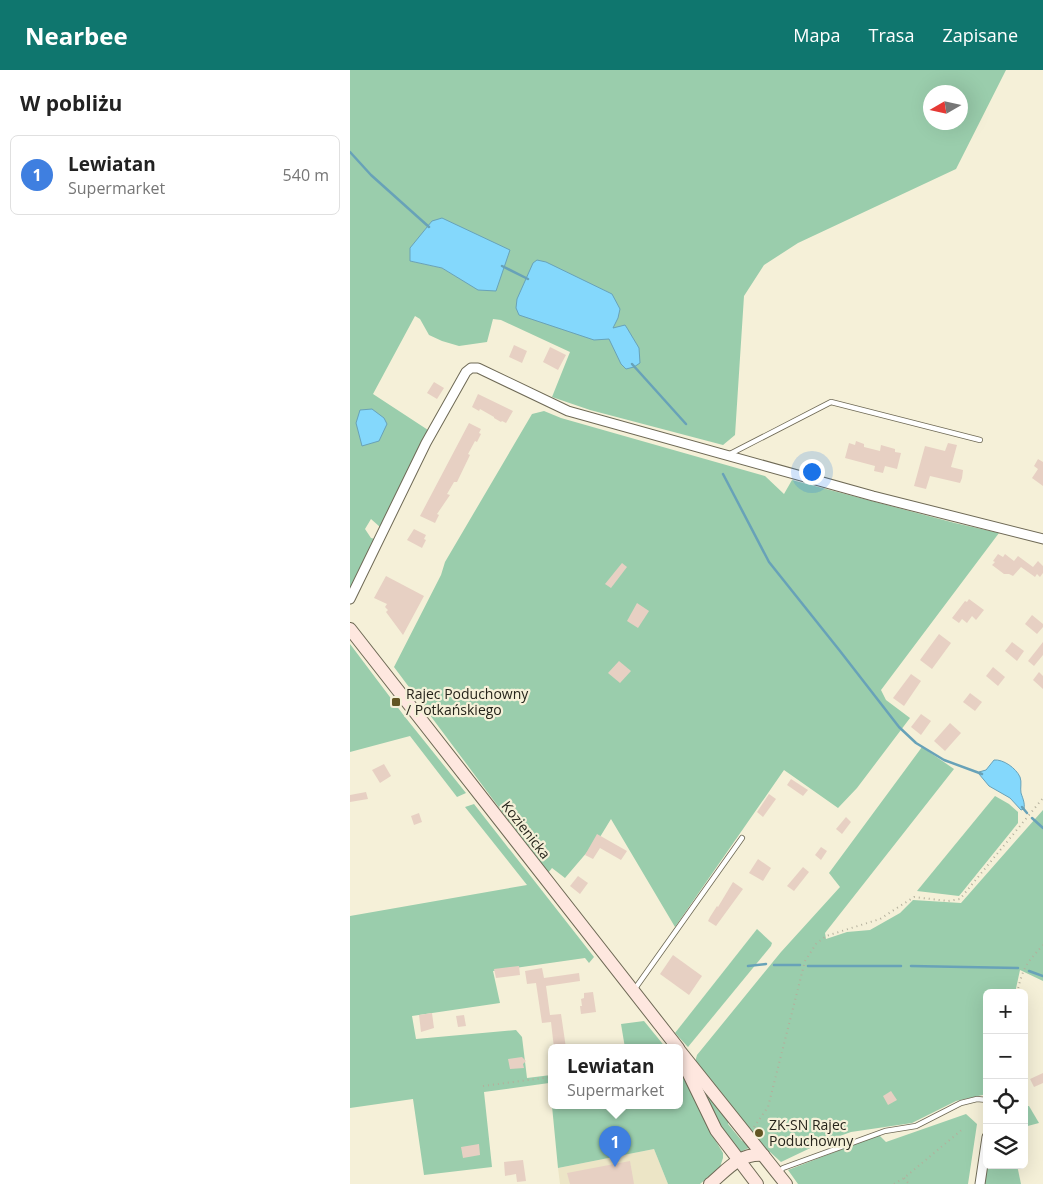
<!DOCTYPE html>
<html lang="pl">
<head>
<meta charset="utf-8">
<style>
  :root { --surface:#fff; --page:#f6f6f6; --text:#222; --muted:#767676; --line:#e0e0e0; --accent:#0f766e }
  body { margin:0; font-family:"Open Sans",sans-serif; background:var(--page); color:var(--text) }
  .controls { position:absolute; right:15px; bottom:15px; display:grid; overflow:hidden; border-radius:8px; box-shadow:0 5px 20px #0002 }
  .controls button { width:45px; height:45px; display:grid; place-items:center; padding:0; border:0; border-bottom:1px solid var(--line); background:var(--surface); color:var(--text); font:25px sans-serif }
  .compass { position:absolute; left:573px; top:15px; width:45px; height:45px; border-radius:50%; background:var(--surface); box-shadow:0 5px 20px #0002; rotate:261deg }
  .you { position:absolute; left:461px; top:401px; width:18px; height:18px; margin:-12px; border:4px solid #fff; border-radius:50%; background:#1a73e8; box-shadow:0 0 0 8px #1a73e833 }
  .badge { display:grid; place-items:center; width:32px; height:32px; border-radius:50%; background:var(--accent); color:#fff; font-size:16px; font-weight:700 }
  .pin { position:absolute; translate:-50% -41px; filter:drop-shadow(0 1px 2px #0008) }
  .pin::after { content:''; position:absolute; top:26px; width:18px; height:15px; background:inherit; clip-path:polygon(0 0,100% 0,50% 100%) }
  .popup { position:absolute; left:198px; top:974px; width:135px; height:65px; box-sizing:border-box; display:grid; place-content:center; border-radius:8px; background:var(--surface); filter:drop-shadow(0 1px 4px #0005); font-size:16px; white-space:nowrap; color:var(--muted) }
  .popup b { font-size:19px; color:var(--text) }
  .popup::after { content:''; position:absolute; left:50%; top:100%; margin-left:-10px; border:10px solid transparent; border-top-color:var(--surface) }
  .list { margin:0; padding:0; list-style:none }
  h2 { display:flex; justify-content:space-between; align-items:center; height:65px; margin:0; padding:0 20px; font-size:21px }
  h2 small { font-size:16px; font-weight:400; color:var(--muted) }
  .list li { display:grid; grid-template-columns:32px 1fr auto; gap:15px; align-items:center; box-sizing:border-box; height:80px; margin:0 10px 10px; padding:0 10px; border:1px solid var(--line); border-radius:8px }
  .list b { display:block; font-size:19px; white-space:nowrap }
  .list p { margin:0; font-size:16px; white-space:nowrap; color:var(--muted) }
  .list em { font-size:16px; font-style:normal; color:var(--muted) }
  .icon { flex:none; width:28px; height:28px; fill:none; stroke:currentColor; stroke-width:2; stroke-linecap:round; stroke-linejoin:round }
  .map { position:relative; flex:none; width:693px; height:1114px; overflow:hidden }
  header { display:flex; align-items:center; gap:30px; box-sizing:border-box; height:70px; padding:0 25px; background:var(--accent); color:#fff }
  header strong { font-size:24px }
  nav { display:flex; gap:28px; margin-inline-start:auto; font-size:18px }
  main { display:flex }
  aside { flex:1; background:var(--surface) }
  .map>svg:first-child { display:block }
  .built { fill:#ece5c6 }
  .green { fill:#9acdac; fill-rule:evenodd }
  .water { fill:#84d8fc; stroke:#68a2b8 }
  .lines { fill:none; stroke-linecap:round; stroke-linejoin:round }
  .stream { stroke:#68a2b8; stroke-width:2.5 }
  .building { fill:#e7d0c3 }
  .lane-casing { stroke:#6e6955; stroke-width:6 }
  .street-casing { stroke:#6e6955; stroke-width:11 }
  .secondary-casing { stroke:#6e6955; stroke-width:14 }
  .path { stroke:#b3af9c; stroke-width:2; stroke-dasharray:1 4; stroke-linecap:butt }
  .lane { stroke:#fff; stroke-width:4.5 }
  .street { stroke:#fff; stroke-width:9 }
  .secondary { stroke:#fee7df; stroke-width:12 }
  .poi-dot { fill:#635623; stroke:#f5f0d8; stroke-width:2 }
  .labels { text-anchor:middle; stroke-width:4.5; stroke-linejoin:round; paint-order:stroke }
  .poi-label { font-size:14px; fill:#26241b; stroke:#f5f0d8; text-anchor:start }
  .street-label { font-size:14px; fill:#26241b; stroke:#f5f0d8 }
</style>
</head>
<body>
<header>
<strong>Nearbee</strong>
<nav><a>Mapa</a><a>Trasa</a><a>Zapisane</a></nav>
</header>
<main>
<aside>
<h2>W pobliżu<small></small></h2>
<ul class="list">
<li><span class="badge" style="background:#3f7fe0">1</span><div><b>Lewiatan</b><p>Supermarket</p></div><em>540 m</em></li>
</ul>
</aside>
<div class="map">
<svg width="693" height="1114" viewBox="0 0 693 1114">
  <rect width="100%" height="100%" fill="#f5f0d8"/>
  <!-- built -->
  <polygon class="built" points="304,1079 318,1114 210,1114 208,1098"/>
  <!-- green -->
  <g class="green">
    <path d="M 0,0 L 656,0 L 606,99 L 448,173 L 414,195 L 394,226 L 385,365 L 373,375 L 240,340 L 202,327 L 220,282 L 151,250 L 143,249 L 137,272 L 109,276 L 92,271 L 79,265 L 70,249 L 65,246 L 23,324 L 78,360 L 30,457 L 21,449 L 15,459 L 21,468 L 25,469 L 0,519 ZM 580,22 L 610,22 L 610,52 L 580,52 ZM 82,151 L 107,207 L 92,198 L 60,191 L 73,163 Z"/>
    <polygon points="194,341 211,348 415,406 434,424 442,410 605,453 649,463 531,620 536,630 560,648 507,718 488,738 434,700 325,857 261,749 250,767 215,808 202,798 198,803 44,597 91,505 95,492 182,344"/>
    <polygon points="0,574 55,647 116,723 107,727 60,666 0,682"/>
    <polygon points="572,677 604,699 475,863 476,869 497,862 520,860 550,843 563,830 611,833 693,740 693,911 670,900 665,923 637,923 637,1024 606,1031 562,1053 501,1062 473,1072 431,1092 420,1082 417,1082 345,992 347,985 431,882 490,817 479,803"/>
    <polygon points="645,726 659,734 668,742 668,753 609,826 567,821"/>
    <polygon points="124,734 244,887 239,893 235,888 143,901 150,933 62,946 66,969 166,960 172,967 177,1008 201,1005 201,1033 199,1013 134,1022 142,1097 74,1105 63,1029 0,1038 0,846 177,815 115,737"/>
    <polygon points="407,859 422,873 421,876 338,977 325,963"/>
    <polygon points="294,951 316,978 275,978 271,954"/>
    <polygon points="329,999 361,1063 373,1083 373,1088 370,1097 350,1114 318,1114 304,1079 208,1098 202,1036 329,1036"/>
    <polygon points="358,1026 360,1026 379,1048 378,1054 392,1071 397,1072 401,1077 390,1082 368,1055 356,1027"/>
    <polygon points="674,1036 679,1036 689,1053 674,1057"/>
    <polygon points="616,1044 627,1054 618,1114 448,1114 438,1100 529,1065 536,1072"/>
    <polygon points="651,1095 667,1095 671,1114 633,1114 636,1099"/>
  </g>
  <!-- water -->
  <g class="water">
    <polygon points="92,148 160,180 146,221 128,220 92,198 60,191 60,178 82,151"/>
    <polygon points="187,190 196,192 262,224 270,239 268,248 263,258 275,255 277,258 289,278 290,293 284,297 276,299 271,294 259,269 244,270 169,245 166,238 167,229 183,193"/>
    <polygon points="22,339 34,348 37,354 29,371 12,376 6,353 10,340"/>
    <path d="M 644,690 C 653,689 666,698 670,707 C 672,712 670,718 671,723 C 673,729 675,733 674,739 L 671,740 L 660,728 L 639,716 L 629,704 L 629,702 L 636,700 Z"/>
  </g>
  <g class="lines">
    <!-- stream -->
    <g class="stream">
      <polyline points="0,82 21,105 79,157"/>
      <polyline points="152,196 178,209"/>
      <polyline points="282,294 336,354"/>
      <polyline points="373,404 419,492 490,581 549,657 566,673 594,690 632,704"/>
      <polyline points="672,737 677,743"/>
      <polyline points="682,748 693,758"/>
      <polyline points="424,895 450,895"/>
      <polyline points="398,896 416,894"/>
      <polyline points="458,896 551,896"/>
      <polyline points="561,896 668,898"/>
      <polyline points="679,901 693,906"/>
    </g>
  </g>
  <!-- building -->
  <g class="building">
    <polygon points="164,275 177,281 172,293 159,287"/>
    <polygon points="200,277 216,285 208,300 193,292"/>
    <polygon points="84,312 94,318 87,329 77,323"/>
    <polygon points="128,324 163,341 156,353 152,351 151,352 144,348 144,347 130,339 129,341 122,337"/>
    <polygon points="119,353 131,359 129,363 131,364 127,372 125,371 118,384 120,385 107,412 104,412 97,424 100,425 87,444 89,445 85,453 70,446"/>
    <polygon points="506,371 514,374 514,377 530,381 531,375 545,379 545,382 551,383 547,399 535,396 533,403 524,401 525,396 495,388 499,373 505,375"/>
    <polygon points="598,373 607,375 601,397 613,400 612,408 610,413 580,406 576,419 564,416 575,376 595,381"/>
    <polygon points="688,389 693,392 693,416 682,408 688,399 684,396"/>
    <polygon points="64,459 76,465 74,469 76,470 72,478 57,470"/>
    <polygon points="648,484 653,487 655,484 664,491 668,486 683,497 688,491 693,496 693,503 690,507 687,504 685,507 671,497 663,506 659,504 654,504 642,495 645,492 643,491"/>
    <polygon points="272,493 277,497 261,518 255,514"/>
    <polygon points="36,506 74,526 53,565 36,542 38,540 35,537 37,534 24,528"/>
    <polygon points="619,529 634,540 626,550 622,546 617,553 612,549 609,553 602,548 615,531 617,532"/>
    <polygon points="287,533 299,541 288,558 277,551"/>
    <polygon points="682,545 693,554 693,557 687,564 675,554"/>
    <polygon points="589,564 601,573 582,599 570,590"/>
    <polygon points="662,572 674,581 667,591 655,581"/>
    <polygon points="693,572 693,585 684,596 678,591"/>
    <polygon points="269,591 281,601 270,613 258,603"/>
    <polygon points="643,597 655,607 648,616 636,606"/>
    <polygon points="689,602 693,606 693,619 683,610"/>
    <polygon points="561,604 571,611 554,636 543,628"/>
    <polygon points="620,623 632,632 625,641 613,632"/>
    <polygon points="571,644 581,651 571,665 561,657"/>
    <polygon points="600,653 611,663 595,681 584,671"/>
    <polygon points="34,694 41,706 30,713 22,700"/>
    <polygon points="441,709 458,720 453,726 437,715"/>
    <polygon points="16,722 18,729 0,732 0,725"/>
    <polygon points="419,724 426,729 413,747 407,742"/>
    <polygon points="69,743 72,752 64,755 61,746"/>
    <polygon points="496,747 501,752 492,764 486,759"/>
    <polygon points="247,764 277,781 271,790 250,778 243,789 235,785"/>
    <polygon points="471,777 477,781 471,790 465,785"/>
    <polygon points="408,789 421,798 413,811 399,803"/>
    <polygon points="453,797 459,802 444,821 437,816"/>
    <polygon points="228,806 238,813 230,824 220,816"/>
    <polygon points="383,812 393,819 366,856 358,851 360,847 367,836 368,837"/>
    <polygon points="323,885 352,906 339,925 310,904"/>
    <polygon points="169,896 170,905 146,908 144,899"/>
    <polygon points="192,898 194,908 229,903 230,911 196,916 200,945 211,944 216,978 204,978 201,952 192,953 186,913 177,914 175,901"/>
    <polygon points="243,922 246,942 231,944 230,936 232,936 231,929 234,928 234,923"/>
    <polygon points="82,943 84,958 71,962 69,945"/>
    <polygon points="114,945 116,956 108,957 106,946"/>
    <polygon points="172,987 176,991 173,994 174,998 160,999 158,989"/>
    <polygon points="693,1003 693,1013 684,1017 680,1009"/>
    <polygon points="541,1021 547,1030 538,1035 533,1026"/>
    <polygon points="129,1074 130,1085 113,1088 111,1077"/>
    <polygon points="173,1090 176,1111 167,1112 166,1104 155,1106 154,1092"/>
    <polygon points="280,1091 284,1114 220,1114 217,1103"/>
  </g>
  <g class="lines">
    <!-- lane casing -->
    <g class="lane-casing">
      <g id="lane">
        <polyline points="378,385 481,332 630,370"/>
        <polyline points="284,920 392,768"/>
        <polyline points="429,1102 433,1098 535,1061 566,1056 611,1033 627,1029 637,1030"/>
      </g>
    </g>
    <!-- street casing -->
    <g class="street-casing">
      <g id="street">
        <polyline points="0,529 76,373 116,302 121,298 128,298 218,341 523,426 693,469"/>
        <polyline points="630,1114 637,1067"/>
      </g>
    </g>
    <!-- secondary casing -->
    <g class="secondary-casing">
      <g id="secondary">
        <polyline points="0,559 328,978"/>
        <polyline points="329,980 436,1114"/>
        <polyline points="334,994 366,1060 407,1114"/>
        <path d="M 360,1114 C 377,1100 389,1083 413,1085"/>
      </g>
    </g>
    <!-- path -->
    <g class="path">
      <path d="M 667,923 C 673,897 676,894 693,875"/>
      <polyline points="133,1016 201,1007"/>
      <polyline points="404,1057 418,1037 455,891 466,874 476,866 530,849 564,827 598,831 610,829 693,728"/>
      <polyline points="554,1108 559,1114"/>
      <polyline points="544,1114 554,1108 614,1058"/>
    </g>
    <!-- lane -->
    <use href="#lane" class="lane"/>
    <!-- street -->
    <use href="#street" class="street"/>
    <!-- secondary -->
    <use href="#secondary" class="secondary"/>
  </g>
  <!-- markers -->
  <g class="poi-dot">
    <rect x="41" y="627" width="10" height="10" rx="2.5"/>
    <circle cx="409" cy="1063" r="5"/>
  </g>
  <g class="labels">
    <!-- poi labels -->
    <g class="poi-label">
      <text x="56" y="629">Rajec Poduchowny<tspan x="56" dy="16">/ Potkańskiego</tspan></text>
      <text x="419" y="1060">ZK-SN Rajec<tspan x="419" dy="16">Poduchowny</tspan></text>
    </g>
    <!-- street labels -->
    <g class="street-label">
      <text transform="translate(176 760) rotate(52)" y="5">Kozienicka</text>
    </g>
  </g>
</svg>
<div class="controls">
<button>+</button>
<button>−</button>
<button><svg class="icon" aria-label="locate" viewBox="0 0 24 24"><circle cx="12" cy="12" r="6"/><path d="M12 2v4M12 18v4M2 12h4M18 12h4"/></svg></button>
<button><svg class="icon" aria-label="layers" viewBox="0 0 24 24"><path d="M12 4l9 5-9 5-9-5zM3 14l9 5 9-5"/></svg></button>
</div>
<svg class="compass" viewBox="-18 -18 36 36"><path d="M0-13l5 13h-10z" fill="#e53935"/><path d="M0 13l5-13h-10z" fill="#767676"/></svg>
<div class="you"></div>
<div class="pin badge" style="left:265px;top:1097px;background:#3f7fe0">1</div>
<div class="popup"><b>Lewiatan</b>Supermarket</div>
</div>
</main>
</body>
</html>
